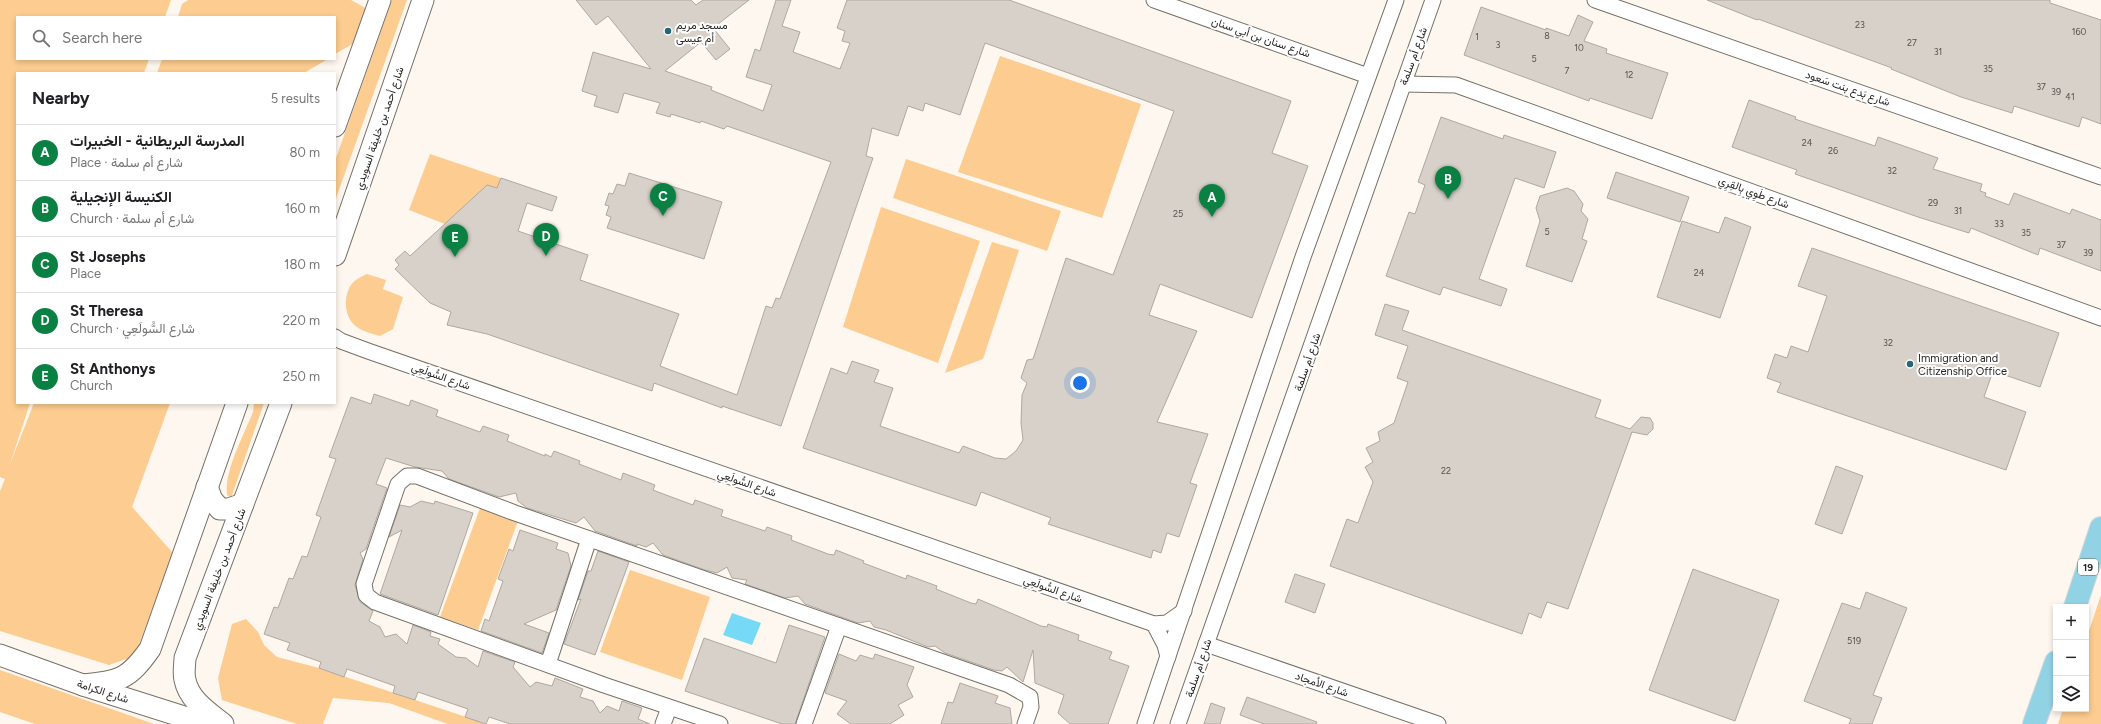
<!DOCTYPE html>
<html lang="en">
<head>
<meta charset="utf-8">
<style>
  :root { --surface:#fff; --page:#f6f6f6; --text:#202124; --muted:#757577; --line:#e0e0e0; --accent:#0b8043 }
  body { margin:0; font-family:Figtree,Vazirmatn,sans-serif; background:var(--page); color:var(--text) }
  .controls { position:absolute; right:12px; bottom:12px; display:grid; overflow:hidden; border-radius:0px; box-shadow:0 2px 6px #0003 }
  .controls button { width:36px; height:36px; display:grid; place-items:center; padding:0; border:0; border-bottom:1px solid var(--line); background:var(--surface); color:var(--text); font:20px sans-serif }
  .you { position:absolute; left:1080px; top:383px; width:14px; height:14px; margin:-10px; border:3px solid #fff; border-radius:50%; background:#1a73e8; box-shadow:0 0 0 6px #1a73e833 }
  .badge { display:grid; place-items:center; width:26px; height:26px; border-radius:50%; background:var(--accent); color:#fff; font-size:13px; font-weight:700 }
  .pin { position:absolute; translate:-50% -33px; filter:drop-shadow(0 1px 2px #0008) }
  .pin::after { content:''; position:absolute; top:21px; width:14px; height:12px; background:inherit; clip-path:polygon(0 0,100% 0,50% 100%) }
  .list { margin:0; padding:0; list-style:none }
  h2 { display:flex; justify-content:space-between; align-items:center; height:52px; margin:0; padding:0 16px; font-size:17px }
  h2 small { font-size:13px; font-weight:400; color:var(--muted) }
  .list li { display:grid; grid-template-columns:26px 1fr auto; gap:12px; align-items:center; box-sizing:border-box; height:56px; padding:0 16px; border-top:1px solid var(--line) }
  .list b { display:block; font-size:15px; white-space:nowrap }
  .list p { margin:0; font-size:13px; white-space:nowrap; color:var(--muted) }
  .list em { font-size:13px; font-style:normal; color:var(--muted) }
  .icon { flex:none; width:22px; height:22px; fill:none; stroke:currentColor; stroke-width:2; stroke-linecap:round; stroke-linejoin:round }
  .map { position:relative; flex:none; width:2101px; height:724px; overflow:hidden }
  .search { position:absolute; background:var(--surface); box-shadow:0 2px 6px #0003; left:16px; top:16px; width:320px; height:44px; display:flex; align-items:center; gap:10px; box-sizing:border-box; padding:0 14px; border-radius:0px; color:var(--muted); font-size:15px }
  .panel { position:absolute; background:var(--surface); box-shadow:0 2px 6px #0003; left:16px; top:72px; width:320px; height:332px; border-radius:0px }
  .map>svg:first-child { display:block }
  .green { fill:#fccc90 }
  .water { fill:#76daf7 }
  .building { fill:#d7d1c9; stroke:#aea8a1 }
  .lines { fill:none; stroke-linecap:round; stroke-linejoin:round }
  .street-casing { stroke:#767069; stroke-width:17 }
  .secondary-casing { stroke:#767069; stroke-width:23 }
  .primary-casing { stroke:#d8d8d7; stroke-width:24 }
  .street { stroke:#fff; stroke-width:15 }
  .secondary { stroke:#fff; stroke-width:21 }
  .primary { stroke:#91d3e5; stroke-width:22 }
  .poi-dot { fill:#246779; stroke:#fff; stroke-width:1.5 }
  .labels { text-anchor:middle; stroke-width:4; stroke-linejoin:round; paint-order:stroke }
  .number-label { font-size:9px; fill:#54514c }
  .shield { fill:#fff; stroke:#686765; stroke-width:1 }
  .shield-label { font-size:10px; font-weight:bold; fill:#282623 }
  .poi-label { font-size:11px; fill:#282623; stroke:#fff; text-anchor:start }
  .street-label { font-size:11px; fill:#282623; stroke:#fff }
</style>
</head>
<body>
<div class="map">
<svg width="2101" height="724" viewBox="0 0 2101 724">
  <rect width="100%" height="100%" fill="#fef7ef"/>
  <!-- green -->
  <g class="green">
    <polygon points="0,0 171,0 165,17 17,17 17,59 149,59 144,73 17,73 17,403 30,403 10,464 34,403 170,403 132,507 173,553 135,656 109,665 0,631 0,491 5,479 0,477"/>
    <polygon points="188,0 351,0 369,10 356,42 335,54 335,17 178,17 182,4"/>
    <polygon points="392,0 407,0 335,201 335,161"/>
    <polygon points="1000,56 1141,104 1102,218 958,172"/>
    <polygon points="162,59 328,59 304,73 157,73"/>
    <polygon points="430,154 501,178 497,188 487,185 445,224 409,210"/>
    <polygon points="906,159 1061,211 1047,251 893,198"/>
    <polygon points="881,207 980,241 938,363 843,327"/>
    <polygon points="992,242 1019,250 983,359 945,373"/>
    <path d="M 367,274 L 386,280 L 383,289 L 403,297 L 393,329 L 380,336 C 373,334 364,332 357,327 C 344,318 343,297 351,285 C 355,279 361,277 367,274 Z"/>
    <path d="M 254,403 L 264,403 L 231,498 L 227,495 C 224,471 244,435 253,412 Z"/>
    <polygon points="480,508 518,521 478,630 440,617"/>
    <polygon points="630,570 710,597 682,680 600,652"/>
    <polygon points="2101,595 2101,724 2058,724 2063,709 2086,709 2086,640"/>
    <polygon points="246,619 258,632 264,645 277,657 319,668 487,724 448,724 389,703 333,698 323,724 297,724 222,700 218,678 232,624"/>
    <polygon points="0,670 154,724 35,724 0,712"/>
  </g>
  <!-- water -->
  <polygon class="water" points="732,613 761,623 752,645 723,635"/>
  <!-- building -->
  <g class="building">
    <polygon points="576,0 691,0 696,5 703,0 749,0 713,28 730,49 716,60 701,42 665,71 712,87 711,90 763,111 772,85 746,77 755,49 760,51 776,0 791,0 782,26 800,32 793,52 840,69 850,43 842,41 845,31 837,28 847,0 1009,0 1291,101 1272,153 1308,166 1252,318 1160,284 1149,315 1197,331 1157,422 1208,434 1190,483 1197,485 1179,537 1167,533 1161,553 1153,550 1151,558 1048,524 1051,518 981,492 976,506 803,448 831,368 847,374 852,361 879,370 874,382 893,388 880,426 959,453 963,446 995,458 1006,459 1016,451 1023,440 1021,423 1022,395 1027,383 1021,378 1027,360 1033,359 1066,258 1113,275 1174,111 985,43 960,115 925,103 923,111 908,106 898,136 872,128 866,156 873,158 781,426 722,406 722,408 654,383 652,391 487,334 447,325 451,312 430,303 395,269 399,265 395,260 405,251 410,256 487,185 497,188 501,178 557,197 552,211 527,203 518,231 588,255 580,280 679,314 660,366 737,395 766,306 772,308 776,298 780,299 831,162 727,126 724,129 701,121 700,123 671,114 670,117 656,113 660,103 624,93 618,113 594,106 597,96 582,91 593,52 651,69 608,16 596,25"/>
    <polygon points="1707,0 2050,0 2050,3 2101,20 2101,124 2082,117 2079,127 2014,106 2012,113 1961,97 1891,69 1892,68 1758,19 1757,20"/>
    <polygon points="1481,7 1546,30 1546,28 1569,36 1578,15 1593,22 1584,41 1607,49 1606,53 1668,73 1652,119 1590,98 1589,101 1464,55"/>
    <polygon points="1749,100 1796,117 1795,119 1875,146 1878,137 1938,158 1933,169 1982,184 1980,191 1986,193 1985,196 2009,205 2014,193 2070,214 2072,209 2101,220 2101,271 2040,248 2038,255 1971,228 1969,233 1918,217 1795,174 1797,170 1732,147"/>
    <polygon points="1441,117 1503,139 1504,135 1556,152 1544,188 1515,178 1479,279 1507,289 1501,306 1443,287 1440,295 1386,276 1409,212 1415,214 1425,185 1418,182"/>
    <polygon points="1616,172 1689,197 1680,222 1607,198"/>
    <polygon points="629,173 722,202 704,259 607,228 611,217 606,215 609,206 605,205 609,193 613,194 617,184 625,186"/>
    <polygon points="1567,188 1574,191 1583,204 1581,211 1588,219 1582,239 1587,241 1572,282 1526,266 1540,221 1536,208 1540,196"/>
    <polygon points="1725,217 1751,227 1720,318 1657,297 1682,221 1719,233"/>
    <polygon points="1812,248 2059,333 2040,387 1993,371 1984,397 2026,412 2006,470 1777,392 1781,383 1767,378 1775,354 1787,358 1791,346 1808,352 1827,296 1798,286"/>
    <polygon points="1385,304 1409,311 1402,330 1601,400 1595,417 1630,429 1641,417 1650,418 1653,423 1653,429 1647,435 1632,432 1568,609 1547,602 1541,618 1529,613 1522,634 1330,566 1347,519 1358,523 1373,482 1365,467 1373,462 1366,448 1380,441 1378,432 1394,423 1408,382 1397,378 1408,346 1375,335"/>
    <polygon points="374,394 409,406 411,400 438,410 436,416 480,432 483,426 509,435 507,441 545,456 545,454 551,457 554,451 580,461 579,464 621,480 623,473 655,485 653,490 658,492 693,505 695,500 723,510 721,516 765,531 767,527 792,536 791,540 828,554 834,555 836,550 864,561 863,563 906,579 907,575 937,586 936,589 971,603 976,604 978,599 1041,626 1047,627 1048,624 1079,635 1078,640 1112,652 1109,659 1129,666 1108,724 1070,724 1058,713 1064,695 1035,683 1033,650 1023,682 1007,667 1002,671 994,670 945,653 935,646 928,647 886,630 874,627 870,621 858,623 805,604 798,596 785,598 745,584 747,580 732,578 727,567 717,573 705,570 663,555 653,543 646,547 637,544 637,546 595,531 584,517 576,523 527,508 518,501 516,493 499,497 449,479 442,471 415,467 386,458 376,484 387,488 366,549 360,553 363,559 355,585 360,602 373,611 369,621 380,627 385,637 396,634 407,644 413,625 431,632 430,636 440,639 438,644 456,657 466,658 478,667 483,651 515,662 513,667 530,687 536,682 552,686 555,678 583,689 580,697 593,701 600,713 607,706 619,711 622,701 642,708 638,719 650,724 510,724 489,717 486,724 465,717 468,709 418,692 415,700 393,693 395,686 347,669 344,677 319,668 321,662 287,650 290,643 264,634 274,607 278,608 289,578 293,579 302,556 307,557 321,517 316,515 336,459 329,457 351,397 371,404"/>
    <polygon points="1836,466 1863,476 1842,534 1815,524"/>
    <polygon points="421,501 434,504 435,501 473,513 438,615 380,594 402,530 389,537 400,505 410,507"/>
    <polygon points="520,530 558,543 556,549 568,553 571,566 556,610 524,624 549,633 542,653 481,631 485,619 489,621 503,581 498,579 509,549 513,551"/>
    <polygon points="598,551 629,562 595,655 564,644 581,599 578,600 588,571 591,571"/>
    <polygon points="1693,569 1779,600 1735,721 1649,690"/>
    <polygon points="1295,574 1325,584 1315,613 1285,602"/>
    <polygon points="1866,592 1907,608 1873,695 1882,698 1872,724 1849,724 1851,719 1804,701 1842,603 1860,609"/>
    <polygon points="789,625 825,637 795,724 782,724 685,691 704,638 776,663"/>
    <polygon points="839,654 856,661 860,655 873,659 875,654 914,667 907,685 913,697 898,705 904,715 890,724 851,724 837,714 847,701 825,693"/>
    <polygon points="960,683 998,696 995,703 1010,708 1012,724 941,724 948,702 953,703"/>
    <polygon points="1247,697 1317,722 1316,724 1264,724 1240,715"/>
    <polygon points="1211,703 1225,708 1220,724 1204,724"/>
  </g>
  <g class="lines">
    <!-- street casing -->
    <g class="street-casing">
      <g id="street">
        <polyline points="1154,0 1368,76"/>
        <polyline points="1595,0 2101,177"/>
        <polyline points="1403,84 1456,85 2101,318"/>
        <polyline points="335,337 341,341 368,351 1154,624 1167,623 1184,611"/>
        <polyline points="1154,624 1165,645 1168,657"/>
        <polyline points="1206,644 1438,724"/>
        <polyline points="548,664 589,539"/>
        <polyline points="663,724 669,708"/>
        <polyline points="720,724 604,685 375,602 366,595 364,584 398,484 407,476 417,476 515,513 1009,685 1030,697 1031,707 1025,724"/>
        <polyline points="804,724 839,626"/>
        <polyline points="1145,724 1303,257 1396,0"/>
        <polyline points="1178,724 1433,0"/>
      </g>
    </g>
    <!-- secondary casing -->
    <g class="secondary-casing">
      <g id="secondary">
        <polyline points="335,126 380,0"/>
        <polyline points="335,255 423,0"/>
        <polyline points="207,487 212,500 220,509 229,509 243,504"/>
        <polyline points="0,655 83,685 206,724"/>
        <path d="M 83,685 C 120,681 128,680 150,649 L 237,403"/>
        <path d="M 223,724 C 208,712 189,700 185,680 C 183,673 185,664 185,658 L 281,403"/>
      </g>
    </g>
    <!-- primary casing -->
    <g class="primary-casing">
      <g id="primary">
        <polyline points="2075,607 2101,528"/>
        <polyline points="2034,724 2056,662"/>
      </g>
    </g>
    <!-- street -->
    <use href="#street" class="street"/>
    <!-- secondary -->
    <use href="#secondary" class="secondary"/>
    <!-- primary -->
    <use href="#primary" class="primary"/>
  </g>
  <!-- markers -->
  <g class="poi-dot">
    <circle cx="668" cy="31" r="4"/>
    <circle cx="1910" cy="364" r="4"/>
  </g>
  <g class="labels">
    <!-- number labels -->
    <g class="number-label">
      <text x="1860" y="28">23</text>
      <text x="2079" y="35">160</text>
      <text x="1547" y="39">8</text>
      <text x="1477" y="40">1</text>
      <text x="1912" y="46">27</text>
      <text x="1498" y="48">3</text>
      <text x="1579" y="51">10</text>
      <text x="1938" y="55">31</text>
      <text x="1534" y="62">5</text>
      <text x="1988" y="72">35</text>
      <text x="1567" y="74">7</text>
      <text x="1629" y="78">12</text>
      <text x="2041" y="90">37</text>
      <text x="2056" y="95">39</text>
      <text x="2070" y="100">41</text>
      <text x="1807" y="146">24</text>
      <text x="1833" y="154">26</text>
      <text x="1892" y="174">32</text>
      <text x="1933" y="206">29</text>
      <text x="1958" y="214">31</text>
      <text x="1178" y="217">25</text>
      <text x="1999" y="227">33</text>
      <text x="1547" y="235">5</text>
      <text x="2026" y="236">35</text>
      <text x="2061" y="248">37</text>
      <text x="2088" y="256">39</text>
      <text x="1699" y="276">24</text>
      <text x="1888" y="346">32</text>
      <text x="1446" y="474">22</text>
      <text x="1854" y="644">519</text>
    </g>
    <!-- shield labels -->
    <rect class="shield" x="2078" y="559" width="20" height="16" rx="3"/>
    <g class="shield-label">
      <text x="2088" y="571">19</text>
    </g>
    <!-- poi labels -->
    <g class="poi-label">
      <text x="676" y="29">مسجد مريم<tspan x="676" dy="13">أم عيسى</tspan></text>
      <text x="1918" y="362">Immigration and<tspan x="1918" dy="13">Citizenship Office</tspan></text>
    </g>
    <!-- street labels -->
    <g class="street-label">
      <text transform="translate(1261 37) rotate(19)" y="4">شارع سنان بن أبي سنان</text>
      <text transform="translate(1413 56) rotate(-70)" y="4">شارع أم سلمة</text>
      <text transform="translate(1848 88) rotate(19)" y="4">شارع بَدع بنت سَعود</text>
      <text transform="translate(379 128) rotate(-71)" y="4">شارع أحمد بن خليفة السويدي</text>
      <text transform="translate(1754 192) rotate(20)" y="4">شارع طَوِي بِالقِرِي</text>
      <text transform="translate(1307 362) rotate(-71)" y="4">شارع أم سلمة</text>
      <text transform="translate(441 376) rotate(19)" y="4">شارع السُّولَعِي</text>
      <text transform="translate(747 483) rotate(19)" y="4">شارع السُّولَعِي</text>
      <text transform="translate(219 569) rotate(-69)" y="4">شارع أحمد بن خليفة السويدي</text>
      <text transform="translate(1053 589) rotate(19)" y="4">شارع السُّولَعِي</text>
      <text transform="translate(1198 668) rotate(-71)" y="4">شارع أم سلمة</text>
      <text transform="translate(1322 684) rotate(19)" y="4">شارع الأمجاد</text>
      <text transform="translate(103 691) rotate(18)" y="4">شارع الكرامة</text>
    </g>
  </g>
</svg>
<div class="controls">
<button>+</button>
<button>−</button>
<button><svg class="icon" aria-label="layers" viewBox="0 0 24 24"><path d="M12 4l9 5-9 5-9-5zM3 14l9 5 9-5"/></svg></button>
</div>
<div class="you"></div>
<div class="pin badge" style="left:1212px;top:217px">A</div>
<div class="pin badge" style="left:1448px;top:199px">B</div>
<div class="pin badge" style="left:663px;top:216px">C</div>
<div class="pin badge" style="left:546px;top:256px">D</div>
<div class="pin badge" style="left:455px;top:257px">E</div>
<div class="search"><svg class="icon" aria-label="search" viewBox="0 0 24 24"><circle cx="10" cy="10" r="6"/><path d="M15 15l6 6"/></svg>Search here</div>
<section class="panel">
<h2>Nearby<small>5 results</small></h2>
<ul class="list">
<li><span class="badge">A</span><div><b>المدرسة البريطانية - الخبيرات</b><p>Place · شارع أم سلمة</p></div><em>80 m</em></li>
<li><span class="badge">B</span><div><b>الكنيسة الإنجيلية</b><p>Church · شارع أم سلمة</p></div><em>160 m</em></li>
<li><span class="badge">C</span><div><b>St Josephs</b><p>Place</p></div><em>180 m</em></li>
<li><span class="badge">D</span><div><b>St Theresa</b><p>Church · شارع السُّولَعِي</p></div><em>220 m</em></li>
<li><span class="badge">E</span><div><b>St Anthonys</b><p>Church</p></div><em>250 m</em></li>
</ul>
</section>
</div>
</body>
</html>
